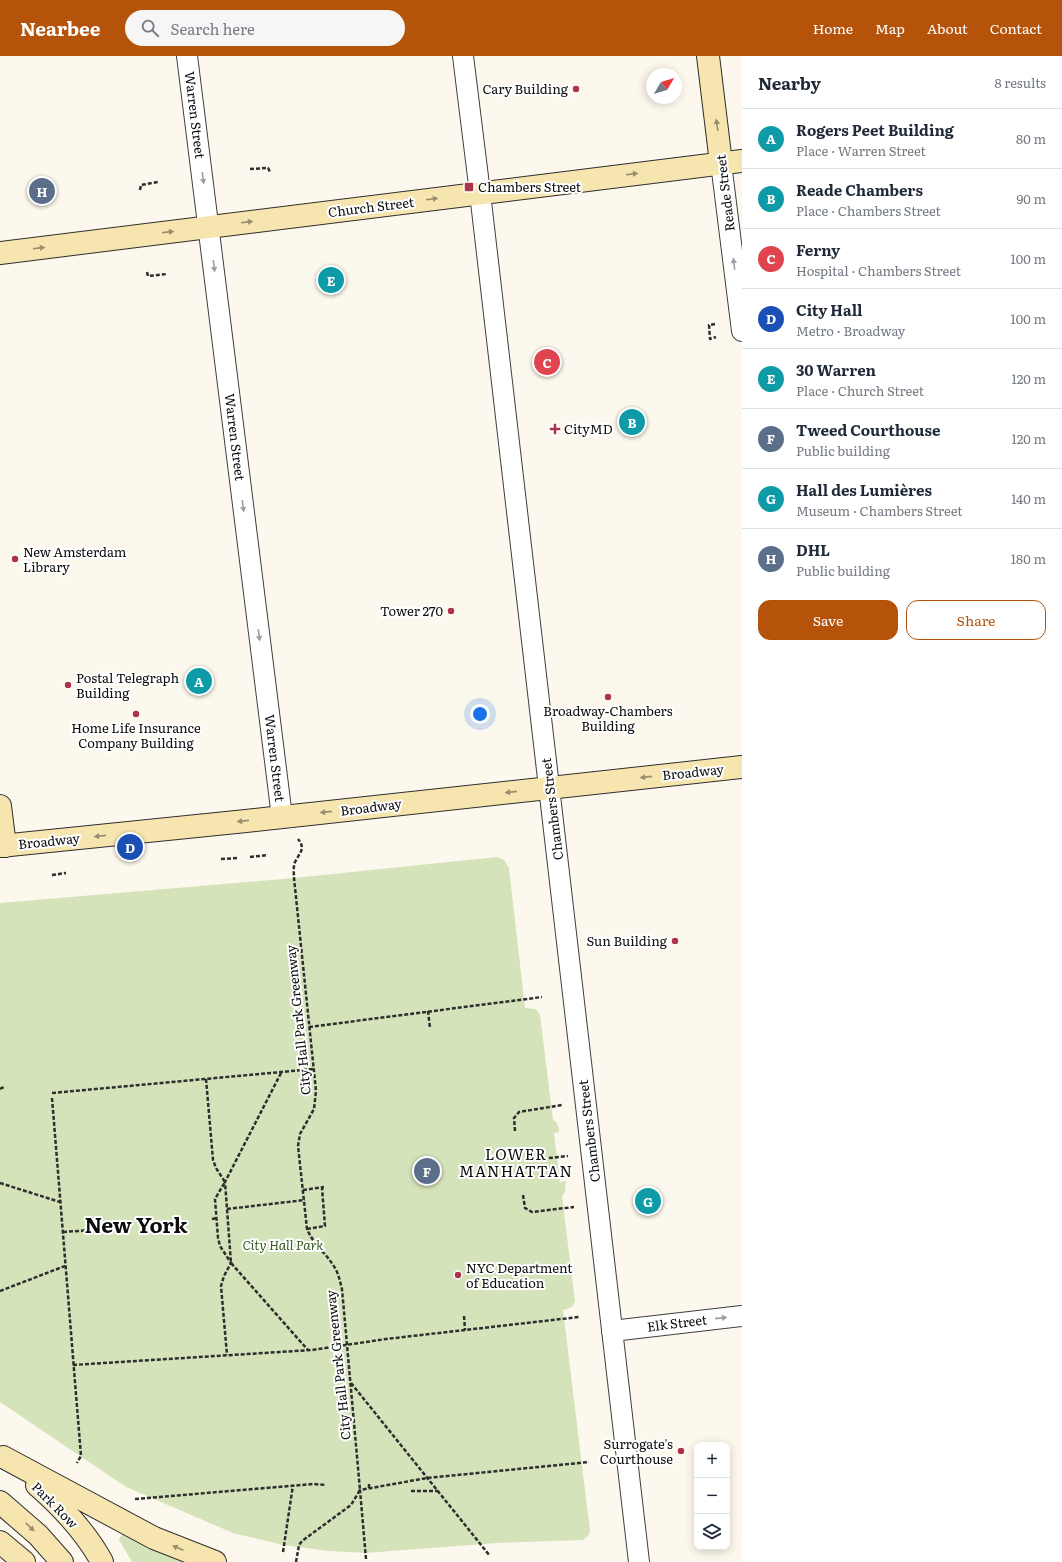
<!DOCTYPE html>
<html lang="en">
<head>
<meta charset="utf-8">
<style>
  :root { --surface:#fff; --page:#f6f6f7; --text:#1f2937; --muted:#747a83; --line:#e0e1e3; --accent:#b45309 }
  body { margin:0; font-family:Literata,serif; background:var(--page); color:var(--text) }
  .controls { position:absolute; right:12px; bottom:12px; display:grid; overflow:hidden; border-radius:8px; box-shadow:0 2px 10px #0003 }
  .controls button { width:36px; height:36px; display:grid; place-items:center; padding:0; border:0; border-bottom:1px solid var(--line); background:var(--surface); color:var(--text); font:20px sans-serif }
  .compass { position:absolute; left:646px; top:12px; width:36px; height:36px; border-radius:50%; background:var(--surface); box-shadow:0 2px 10px #0003; rotate:52deg }
  .you { position:absolute; left:480px; top:658px; width:14px; height:14px; margin:-10px; border:3px solid #fff; border-radius:50%; background:#1a73e8; box-shadow:0 0 0 6px #1a73e833 }
  .badge { display:grid; place-items:center; width:26px; height:26px; border-radius:50%; background:var(--accent); color:#fff; font-size:13px; font-weight:700 }
  .pin { position:absolute; translate:-50% -50%; border:2px solid #fff; box-shadow:0 1px 4px #0006 }
  .list { margin:0; padding:0; list-style:none }
  h2 { display:flex; justify-content:space-between; align-items:center; height:52px; margin:0; padding:0 16px; font-size:17px }
  h2 small { font-size:13px; font-weight:400; color:var(--muted) }
  .list li { display:grid; grid-template-columns:26px 1fr auto; gap:12px; align-items:center; box-sizing:border-box; height:60px; padding:0 16px; border-top:1px solid var(--line) }
  .list b { display:block; font-size:15px; white-space:nowrap }
  .list p { margin:0; font-size:13px; white-space:nowrap; color:var(--muted) }
  .list em { font-size:13px; font-style:normal; color:var(--muted) }
  .actions { display:flex; gap:8px; padding:12px 16px }
  .actions a { flex:1; padding:9px 0; border:1px solid var(--accent); border-radius:12px; text-align:center; font-size:14px; color:var(--accent) }
  .actions .main { background:var(--accent); color:#fff }
  .icon { flex:none; width:22px; height:22px; fill:none; stroke:currentColor; stroke-width:2; stroke-linecap:round; stroke-linejoin:round }
  .map { position:relative; flex:none; width:742px; height:1506px; overflow:hidden }
  header { display:flex; align-items:center; gap:24px; box-sizing:border-box; height:56px; padding:0 20px; background:var(--accent); color:#fff }
  header strong { font-size:19px }
  nav { display:flex; gap:22px; margin-inline-start:auto; font-size:14px }
  .search { width:280px; height:36px; background:var(--page); display:flex; align-items:center; gap:10px; box-sizing:border-box; padding:0 14px; border-radius:22px; color:var(--muted); font-size:15px }
  main { display:flex }
  aside { flex:1; background:var(--surface) }
  .map>svg:first-child { display:block }
  .green { fill:#d5e3ba }
  .lines { fill:none; stroke-linecap:round; stroke-linejoin:round }
  .minor-casing { stroke:#3f3f3f; stroke-width:22 }
  .secondary-casing { stroke:#2e2e2e; stroke-width:24 }
  .path { stroke:#2e2e2e; stroke-width:2.5; stroke-dasharray:4 2; stroke-linecap:butt }
  .minor { stroke:#fff; stroke-width:20 }
  .secondary { stroke:#f6e5af; stroke-width:22 }
  .oneway { fill:#988e6e }
  .oneway2 { fill:#9e9e9e }
  .poi-dot { fill:#ac3449; stroke:#fff; stroke-width:1.5 }
  .labels { text-anchor:middle; stroke-width:4; stroke-linejoin:round; paint-order:stroke }
  .poi-label { font-size:13px; fill:#0c0c0c; stroke:#fff; text-anchor:start }
  .street-label { font-size:13px; fill:#0c0c0c; stroke:#fff }
  .park-label { font-size:13px; font-style:italic; fill:#375c24; stroke:#fff }
  .quarter-label { font-size:15px; letter-spacing:1px; fill:#0c0c0c; stroke:#fff }
  .town-label { font-size:21px; font-weight:bold; fill:#0c0c0c; stroke:#fff }
</style>
</head>
<body>
<header>
<strong>Nearbee</strong>
<div class="search"><svg class="icon" aria-label="search" viewBox="0 0 24 24"><circle cx="10" cy="10" r="6"/><path d="M15 15l6 6"/></svg>Search here</div>
<nav><a>Home</a><a>Map</a><a>About</a><a>Contact</a></nav>
</header>
<main>
<div class="map">
<svg width="742" height="1506" viewBox="0 0 742 1506">
  <rect width="100%" height="100%" fill="#fdf8ed"/>
  <!-- green -->
  <g class="green">
    <path d="M 497,801 L 504,804 L 509,812 L 525,952 L 536,953 L 540,959 L 553,1064 C 557,1066 559,1071 559,1076 L 554,1077 L 560,1126 L 566,1125 L 565,1136 L 562,1140 L 575,1245 L 572,1251 L 563,1254 L 590,1475 L 589,1479 L 583,1484 L 497,1487 L 366,1497 L 329,1495 L 283,1489 L 233,1477 L 126,1431 L 0,1346 L 0,847 L 294,822 Z"/>
    <polygon points="123,1478 161,1497 184,1506 132,1506 119,1484 120,1481"/>
  </g>
  <g class="lines">
    <!-- minor casing -->
    <g class="minor-casing">
      <g id="minor">
        <polyline points="187,0 282,761"/>
        <polyline points="463,0 480,137 639,1506"/>
        <polyline points="721,107 742,275"/>
        <polyline points="612,1275 742,1260"/>
      </g>
    </g>
    <!-- secondary casing -->
    <g class="secondary-casing">
      <g id="secondary">
        <polyline points="708,0 721,107"/>
        <polyline points="0,197 742,105"/>
        <polyline points="0,750 5,790"/>
        <polyline points="0,790 246,765 742,711"/>
        <polyline points="3,1401 154,1482 215,1506"/>
        <path d="M 37,1429 C 62,1451 86,1476 102,1506"/>
        <polyline points="0,1446 38,1479 62,1506"/>
        <polyline points="0,1486 24,1506"/>
      </g>
    </g>
    <!-- path -->
    <g class="path">
      <polyline points="250,113 268,112 270,116"/>
      <polyline points="140,134 141,129 158,126"/>
      <polyline points="147,216 148,220 167,218"/>
      <polyline points="715,268 709,269 710,283 716,281"/>
      <polyline points="250,801 268,799"/>
      <polyline points="221,803 238,802"/>
      <polyline points="52,819 66,817"/>
      <polyline points="428,955 430,972"/>
      <polyline points="309,971 542,941"/>
      <polyline points="281,1017 225,1126 231,1207 308,1294"/>
      <polyline points="206,1023 213,1104 216,1112 225,1126 215,1143 218,1182 220,1190 231,1207 224,1220 221,1230 227,1299"/>
      <polyline points="0,1033 4,1031"/>
      <polyline points="52,1037 314,1013"/>
      <polyline points="52,1042 81,1400 77,1407"/>
      <polyline points="515,1075 514,1062 519,1056 562,1049"/>
      <polyline points="531,1104 568,1100"/>
      <polyline points="0,1127 60,1146"/>
      <polyline points="303,1134 324,1131"/>
      <polyline points="523,1139 525,1152 532,1156 574,1151"/>
      <polyline points="227,1153 305,1144"/>
      <polyline points="212,1163 217,1162"/>
      <polyline points="307,1173 325,1170 322,1132"/>
      <polyline points="63,1176 93,1174"/>
      <polyline points="0,1235 65,1210"/>
      <polyline points="464,1260 465,1274"/>
      <polyline points="73,1309 312,1294 386,1283 579,1261"/>
      <polyline points="351,1327 490,1500"/>
      <polyline points="662,1402 666,1402"/>
      <polyline points="369,1432 369,1428"/>
      <polyline points="411,1435 438,1435"/>
      <polyline points="135,1443 313,1428 326,1429"/>
      <polyline points="283,1496 293,1429"/>
      <polyline points="366,1503 360,1434 427,1422 589,1406"/>
      <path d="M 296,1506 L 299,1489 L 302,1485 L 351,1449 L 360,1434 L 342,1233 C 340,1226 339,1219 335,1212 C 327,1198 313,1188 307,1173 L 298,1090 L 300,1078 L 314,1053 L 316,1035 L 294,822 C 294,817 293,811 295,806 C 300,796 306,793 298,783"/>
    </g>
    <!-- minor -->
    <use href="#minor" class="minor"/>
    <!-- secondary -->
    <use href="#secondary" class="secondary"/>
  </g>
  <!-- one-way arrows -->
  <defs><path id="oneway-solid" d="M-6-.8H1V-3.2L6.5 0L1 3.2V.8H-6Z"/></defs>
  <g class="oneway">
    <use href="#oneway-solid" transform="translate(717 69) rotate(-98)"/>
    <use href="#oneway-solid" transform="translate(632 118) rotate(-7)"/>
    <use href="#oneway-solid" transform="translate(432 143) rotate(-7)"/>
    <use href="#oneway-solid" transform="translate(247 166) rotate(-7)"/>
    <use href="#oneway-solid" transform="translate(168 176) rotate(-7)"/>
    <use href="#oneway-solid" transform="translate(39 192) rotate(-7)"/>
    <use href="#oneway-solid" transform="translate(646 721) rotate(174)"/>
    <use href="#oneway-solid" transform="translate(511 736) rotate(174)"/>
    <use href="#oneway-solid" transform="translate(326 756) rotate(174)"/>
    <use href="#oneway-solid" transform="translate(243 765) rotate(174)"/>
    <use href="#oneway-solid" transform="translate(100 780) rotate(174)"/>
    <use href="#oneway-solid" transform="translate(30 1471) rotate(44)"/>
    <use href="#oneway-solid" transform="translate(178 1492) rotate(-157)"/>
  </g>
  <g class="oneway2">
    <use href="#oneway-solid" transform="translate(203 122) rotate(83)"/>
    <use href="#oneway-solid" transform="translate(734 208) rotate(-97)"/>
    <use href="#oneway-solid" transform="translate(214 210) rotate(83)"/>
    <use href="#oneway-solid" transform="translate(243 450) rotate(83)"/>
    <use href="#oneway-solid" transform="translate(259 579) rotate(83)"/>
    <use href="#oneway-solid" transform="translate(721 1262) rotate(-6)"/>
  </g>
  <!-- markers -->
  <g class="poi-dot">
    <circle cx="576" cy="33" r="4"/>
    <rect x="464" y="126" width="10" height="10" rx="2"/>
    <path d="M553 367h4v4h4v4h-4v4h-4v-4h-4v-4h4z"/>
    <circle cx="15" cy="503" r="4"/>
    <circle cx="451" cy="555" r="4"/>
    <circle cx="68" cy="629" r="4"/>
    <circle cx="608" cy="641" r="4"/>
    <circle cx="136" cy="658" r="4"/>
    <circle cx="675" cy="885" r="4"/>
    <circle cx="458" cy="1219" r="4"/>
    <circle cx="681" cy="1395" r="4"/>
  </g>
  <g class="labels">
    <!-- poi labels -->
    <g class="poi-label">
      <text x="568" y="38" text-anchor="end">Cary Building</text>
      <text x="478" y="136">Chambers Street</text>
      <text x="564" y="378">CityMD</text>
      <text x="23" y="501">New Amsterdam<tspan x="23" dy="15">Library</tspan></text>
      <text x="443" y="560" text-anchor="end">Tower 270</text>
      <text x="76" y="627">Postal Telegraph<tspan x="76" dy="15">Building</tspan></text>
      <text x="608" y="660" text-anchor="middle">Broadway-Chambers<tspan x="608" dy="15">Building</tspan></text>
      <text x="136" y="677" text-anchor="middle">Home Life Insurance<tspan x="136" dy="15">Company Building</tspan></text>
      <text x="667" y="890" text-anchor="end">Sun Building</text>
      <text x="466" y="1217">NYC Department<tspan x="466" dy="15">of Education</tspan></text>
      <text x="673" y="1393" text-anchor="end">Surrogate's<tspan x="673" dy="15">Courthouse</tspan></text>
    </g>
    <!-- street labels -->
    <g class="street-label">
      <text transform="translate(195 59) rotate(83)" y="5">Warren Street</text>
      <text transform="translate(725 137) rotate(-97)" y="5">Reade Street</text>
      <text transform="translate(371 151) rotate(-7)" y="5">Church Street</text>
      <text transform="translate(235 381) rotate(83)" y="5">Warren Street</text>
      <text transform="translate(275 702) rotate(83)" y="5">Warren Street</text>
      <text transform="translate(693 716) rotate(-6)" y="5">Broadway</text>
      <text transform="translate(371 751) rotate(-7)" y="5">Broadway</text>
      <text transform="translate(552 753) rotate(-97)" y="5">Chambers Street</text>
      <text transform="translate(49 785) rotate(-6)" y="5">Broadway</text>
      <text transform="translate(298 964) rotate(-96)" y="5">City Hall Park Greenway</text>
      <text transform="translate(589 1075) rotate(-97)" y="5">Chambers Street</text>
      <text transform="translate(677 1267) rotate(-7)" y="5">Elk Street</text>
      <text transform="translate(338 1309) rotate(-96)" y="5">City Hall Park Greenway</text>
      <text transform="translate(55 1449) rotate(45)" y="5">Park Row</text>
    </g>
    <!-- park labels -->
    <g class="park-label">
      <text x="283" y="1194">City Hall Park</text>
    </g>
    <!-- quarter labels -->
    <g class="quarter-label">
      <text x="516" y="1104">LOWER<tspan x="516" dy="17">MANHATTAN</tspan></text>
    </g>
    <!-- town labels -->
    <g class="town-label">
      <text x="136" y="1177">New York</text>
    </g>
  </g>
</svg>
<div class="controls">
<button>+</button>
<button>−</button>
<button><svg class="icon" aria-label="layers" viewBox="0 0 24 24"><path d="M12 4l9 5-9 5-9-5zM3 14l9 5 9-5"/></svg></button>
</div>
<svg class="compass" viewBox="-18 -18 36 36"><path d="M0-13l5 13h-10z" fill="#e53935"/><path d="M0 13l5-13h-10z" fill="#747a83"/></svg>
<div class="you"></div>
<div class="pin badge" style="left:199px;top:625px;background:#0f9aa8">A</div>
<div class="pin badge" style="left:632px;top:366px;background:#0f9aa8">B</div>
<div class="pin badge" style="left:547px;top:306px;background:#e0444e">C</div>
<div class="pin badge" style="left:130px;top:791px;background:#1a4fb4">D</div>
<div class="pin badge" style="left:331px;top:224px;background:#0f9aa8">E</div>
<div class="pin badge" style="left:427px;top:1115px;background:#5c6f8a">F</div>
<div class="pin badge" style="left:648px;top:1145px;background:#0f9aa8">G</div>
<div class="pin badge" style="left:42px;top:135px;background:#5c6f8a">H</div>
</div>
<aside>
<h2>Nearby<small>8 results</small></h2>
<ul class="list">
<li><span class="badge" style="background:#0f9aa8">A</span><div><b>Rogers Peet Building</b><p>Place · Warren Street</p></div><em>80 m</em></li>
<li><span class="badge" style="background:#0f9aa8">B</span><div><b>Reade Chambers</b><p>Place · Chambers Street</p></div><em>90 m</em></li>
<li><span class="badge" style="background:#e0444e">C</span><div><b>Ferny</b><p>Hospital · Chambers Street</p></div><em>100 m</em></li>
<li><span class="badge" style="background:#1a4fb4">D</span><div><b>City Hall</b><p>Metro · Broadway</p></div><em>100 m</em></li>
<li><span class="badge" style="background:#0f9aa8">E</span><div><b>30 Warren</b><p>Place · Church Street</p></div><em>120 m</em></li>
<li><span class="badge" style="background:#5c6f8a">F</span><div><b>Tweed Courthouse</b><p>Public building</p></div><em>120 m</em></li>
<li><span class="badge" style="background:#0f9aa8">G</span><div><b>Hall des Lumières</b><p>Museum · Chambers Street</p></div><em>140 m</em></li>
<li><span class="badge" style="background:#5c6f8a">H</span><div><b>DHL</b><p>Public building</p></div><em>180 m</em></li>
</ul>
<div class="actions"><a class="main">Save</a><a>Share</a></div>
</aside>
</main>
</body>
</html>
